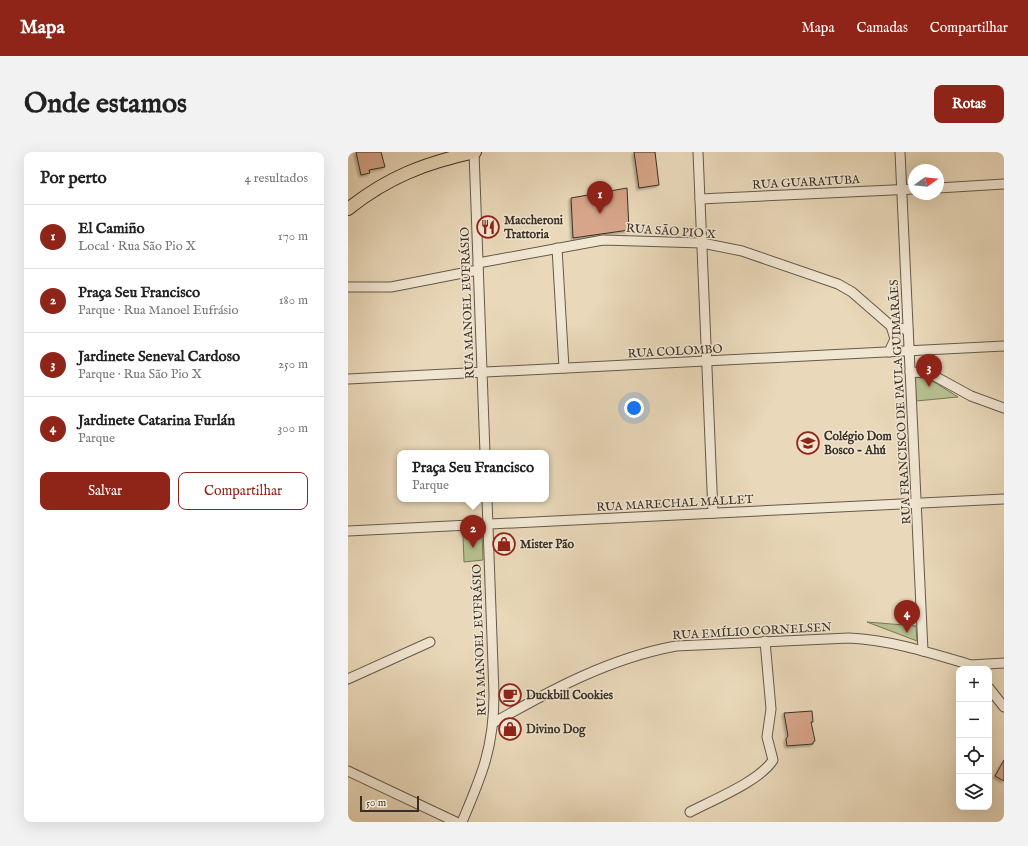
<!DOCTYPE html>
<html lang="pt">
<head>
<meta charset="utf-8">
<style>
  :root { --surface:#fff; --page:#f2f2f2; --text:#222; --muted:#767676; --line:#e0e0e0; --accent:#8f2418 }
  body { margin:0; font-family:"IM FELL English",serif; background:var(--page); color:var(--text) }
  .controls { position:absolute; right:12px; bottom:12px; display:grid; overflow:hidden; border-radius:8px; box-shadow:0 4px 16px #0002 }
  .controls button { width:36px; height:36px; display:grid; place-items:center; padding:0; border:0; border-bottom:1px solid var(--line); background:var(--surface); color:var(--text); font:20px sans-serif }
  .compass { position:absolute; left:560px; top:12px; width:36px; height:36px; border-radius:50%; background:var(--surface); box-shadow:0 4px 16px #0002; rotate:75deg }
  .scale { position:absolute; left:12px; bottom:10px; width:59px; box-sizing:border-box; padding-left:4px; border:2px solid #383026; border-top:0; font-size:11px; line-height:14px; white-space:nowrap; color:#383026; -webkit-text-stroke:3px #f1e6d2; paint-order:stroke }
  .you { position:absolute; left:286px; top:256px; width:14px; height:14px; margin:-10px; border:3px solid #fff; border-radius:50%; background:#1a73e8; box-shadow:0 0 0 6px #1a73e833 }
  .badge { display:grid; place-items:center; width:26px; height:26px; border-radius:50%; background:var(--accent); color:#fff; font-size:13px; font-weight:700 }
  .pin { position:absolute; translate:-50% -33px; filter:drop-shadow(0 1px 2px #0008) }
  .pin::after { content:''; position:absolute; top:21px; width:14px; height:12px; background:inherit; clip-path:polygon(0 0,100% 0,50% 100%) }
  .popup { position:absolute; left:49px; top:298px; width:152px; height:52px; box-sizing:border-box; display:grid; place-content:center; border-radius:8px; background:var(--surface); filter:drop-shadow(0 1px 3px #0005); font-size:13px; white-space:nowrap; color:var(--muted) }
  .popup b { font-size:15px; color:var(--text) }
  .popup::after { content:''; position:absolute; left:50%; top:100%; margin-left:-8px; border:8px solid transparent; border-top-color:var(--surface) }
  .list { margin:0; padding:0; list-style:none }
  h2 { display:flex; justify-content:space-between; align-items:center; height:52px; margin:0; padding:0 16px; font-size:17px }
  h2 small { font-size:13px; font-weight:400; color:var(--muted) }
  .list li { display:grid; grid-template-columns:26px 1fr auto; gap:12px; align-items:center; box-sizing:border-box; height:64px; padding:0 16px; border-top:1px solid var(--line) }
  .list b { display:block; font-size:15px; white-space:nowrap }
  .list p { margin:0; font-size:13px; white-space:nowrap; color:var(--muted) }
  .list em { font-size:13px; font-style:normal; color:var(--muted) }
  .actions { display:flex; gap:8px; padding:12px 16px }
  .actions a { flex:1; padding:9px 0; border:1px solid var(--accent); border-radius:8px; text-align:center; font-size:14px; color:var(--accent) }
  .actions .main { background:var(--accent); color:#fff }
  .icon { flex:none; width:22px; height:22px; fill:none; stroke:currentColor; stroke-width:2; stroke-linecap:round; stroke-linejoin:round }
  .map { position:relative; flex:none; width:656px; height:670px; overflow:hidden; border-radius:8px }
  header { display:flex; align-items:center; gap:24px; box-sizing:border-box; height:56px; padding:0 20px; background:var(--accent); color:#fff }
  header strong { font-size:19px }
  nav { display:flex; gap:22px; margin-inline-start:auto; font-size:14px }
  .intro { display:flex; align-items:center; justify-content:space-between; box-sizing:border-box; height:96px; padding:0 24px }
  h1 { margin:0; font-size:28px }
  .button { padding:10px 18px; border-radius:8px; background:var(--accent); color:#fff; font-size:14px; font-weight:700 }
  main { display:flex; gap:24px; padding:0 24px }
  aside { flex:1; background:var(--surface); border-radius:8px; box-shadow:0 4px 16px #0002 }
  .map>svg:first-child { display:block }
  .green { fill:#b6bf8f; stroke:#77785a }
  .building { fill:#d7a589; stroke:#383026; filter:url(#shadow) }
  .lines { fill:none; stroke-linecap:round; stroke-linejoin:round }
  .minor-casing { stroke:#645a4b; stroke-width:11 }
  .major-casing { stroke:#383026; stroke-width:14 }
  .minor { stroke:#f1e6d2; stroke-width:9 }
  .major { stroke:#e9d8b9; stroke-width:12 }
  .labels { text-anchor:middle; stroke-width:3; stroke-linejoin:round; paint-order:stroke }
  .street-label { font-size:12px; fill:#383026; stroke:#f1e6d2 }
  .poi-label { font-size:12px; font-weight:bold; fill:#383026; stroke:#f1e6d2; text-anchor:start }
</style>
</head>
<body>
<header>
<strong>Mapa</strong>
<nav><a>Mapa</a><a>Camadas</a><a>Compartilhar</a></nav>
</header>
<div class="intro"><h1>Onde estamos</h1><a class="button">Rotas</a></div>
<main>
<aside>
<h2>Por perto<small>4 resultados</small></h2>
<ul class="list">
<li><span class="badge">1</span><div><b>El Camiño</b><p>Local · Rua São Pio X</p></div><em>170 m</em></li>
<li><span class="badge">2</span><div><b>Praça Seu Francisco</b><p>Parque · Rua Manoel Eufrásio</p></div><em>180 m</em></li>
<li><span class="badge">3</span><div><b>Jardinete Seneval Cardoso</b><p>Parque · Rua São Pio X</p></div><em>250 m</em></li>
<li><span class="badge">4</span><div><b>Jardinete Catarina Furlán</b><p>Parque</p></div><em>300 m</em></li>
</ul>
<div class="actions"><a class="main">Salvar</a><a>Compartilhar</a></div>
</aside>
<div class="map">
<svg width="656" height="670" viewBox="0 0 656 670">
  <defs>
    <filter id="shadow"><feDropShadow dx="-2" dy="2" stdDeviation="1" flood-color="#0004"/></filter>
  </defs>
  <rect width="100%" height="100%" fill="#e9d8b9"/>
  <filter id="stains"><feTurbulence type="fractalNoise" baseFrequency=".005" numOctaves="4"/><feColorMatrix values="0 0 0 0 .2 0 0 0 0 .09 0 0 0 0 .02 0 0 0 .5 -.17"/></filter>
  <radialGradient id="worn" r=".72"><stop offset=".6" stop-color="#630" stop-opacity="0"/><stop offset="1" stop-color="#630" stop-opacity=".3"/></radialGradient>
  <!-- green -->
  <g class="green">
    <polygon points="567,224 578,225 610,245 568,249"/>
    <polygon points="115,383 134,383 135,408 116,410"/>
    <polygon points="519,470 568,474 569,489"/>
  </g>
  <!-- building -->
  <g class="building">
    <polygon points="8,0 33,0 37,15 21,18 22,21 13,23"/>
    <polygon points="286,0 307,0 311,33 291,36"/>
    <polygon points="279,36 281,78 225,86 223,46"/>
    <polygon points="464,559 465,570 463,570 467,589 465,590 465,592 439,594 438,587 440,584 436,561"/>
    <polygon points="656,608 656,629 647,624"/>
  </g>
  <g class="lines">
    <!-- minor casing -->
    <g class="minor-casing">
      <g id="minor">
        <polyline points="126,0 137,301"/>
        <polyline points="350,0 365,361"/>
        <polyline points="552,0 575,499"/>
        <polyline points="590,36 656,32"/>
        <polyline points="352,47 566,37"/>
        <polyline points="209,96 216,216"/>
        <polyline points="130,111 255,88 354,91 394,99 490,132 504,140 543,174 560,178"/>
        <polyline points="0,135 43,135 130,118"/>
        <polyline points="541,200 547,187 543,174"/>
        <polyline points="562,220 581,221 623,244 656,256"/>
        <polyline points="0,227 656,194"/>
        <polyline points="0,379 656,347"/>
        <polyline points="623,513 656,511"/>
        <polyline points="0,527 82,490"/>
        <polyline points="641,536 656,555"/>
        <path d="M 145,571 C 203,538 262,506 328,494 L 501,486 C 543,488 583,501 623,513 L 627,517"/>
        <polyline points="0,619 108,670"/>
        <path d="M 342,660 C 365,648 412,629 425,608 L 419,585 L 423,557 L 417,489"/>
        <path d="M 114,670 C 134,623 146,595 146,542 L 139,347"/>
      </g>
    </g>
    <!-- major casing -->
    <g class="major-casing">
      <path id="major" d="M 0,57 C 40,25 77,11 127,0"/>
    </g>
    <!-- minor -->
    <use href="#minor" class="minor"/>
    <!-- major -->
    <use href="#major" class="major"/>
  </g>
  <!-- icons -->
  <defs>
    <g id="restaurant-ring" transform="scale(1.15)"><circle r="9.5" fill="#f1e6d2" stroke="#8f2418" stroke-width="1.5"/><path d="M-5-6h1v4h1v-4h1v4h1v-4h1v5L-1.5 .5V6h-2V.5L-5-1ZM5-6V6H3V1.5H1.5Q1.5-4 5-6Z" fill="#8f2418"/></g>
    <g id="school-ring" transform="scale(1.15)"><circle r="9.5" fill="#f1e6d2" stroke="#8f2418" stroke-width="1.5"/><path d="M0-5L7-2L0 1L-7-2ZM-4 1L0 2.5L4 1V4Q0 6-4 4Z" fill="#8f2418"/></g>
    <g id="shop-ring" transform="scale(1.15)"><circle r="9.5" fill="#f1e6d2" stroke="#8f2418" stroke-width="1.5"/><path d="M-5-2.5h2.3a2.7 3.5 0 0 1 5.4 0H5L5.5 6h-11ZM-1.5-2.5h3a1.5 2.3 0 0 0-3 0Z" fill="#8f2418"/></g>
    <g id="cafe-ring" transform="scale(1.15)"><circle r="9.5" fill="#f1e6d2" stroke="#8f2418" stroke-width="1.5"/><path d="M-5.5-4.5H6V0H3Q3 3.5 0 3.5H-2.5Q-5.5 3.5-5.5 0ZM3-3.2v2h1.7v-2ZM-6 4.5H4V6H-6Z" fill="#8f2418"/></g>
  </defs>
  <g fill-rule="evenodd">
    <use href="#restaurant-ring" x="140" y="75"/>
    <use href="#school-ring" x="460" y="291"/>
    <use href="#shop-ring" x="156" y="392"/>
    <use href="#cafe-ring" x="162" y="543"/>
    <use href="#shop-ring" x="162" y="577"/>
  </g>
  <g class="labels">
    <!-- street labels -->
    <g class="street-label">
      <text transform="translate(458 30) rotate(-3)" y="4">RUA GUARATUBA</text>
      <text transform="translate(323 79) rotate(4)" y="4">RUA SÃO PIO X</text>
      <text transform="translate(119 151) rotate(-92)" y="4">RUA MANOEL EUFRÁSIO</text>
      <text transform="translate(327 199) rotate(-3)" y="4">RUA COLOMBO</text>
      <text transform="translate(552 250) rotate(-93)" y="4">RUA FRANCISCO DE PAULA GUIMARÃES</text>
      <text transform="translate(327 351) rotate(-3)" y="4">RUA MARECHAL MALLET</text>
      <text transform="translate(404 479) rotate(-3)" y="4">RUA EMÍLIO CORNELSEN</text>
      <text transform="translate(131 488) rotate(-92)" y="4">RUA MANOEL EUFRÁSIO</text>
    </g>
    <!-- poi labels -->
    <g class="poi-label">
      <text x="156" y="72">Maccheroni<tspan x="156" dy="14">Trattoria</tspan></text>
      <text x="476" y="288">Colégio Dom<tspan x="476" dy="14">Bosco - Ahú</tspan></text>
      <text x="172" y="396">Mister Pão</text>
      <text x="178" y="547">Duckbill Cookies</text>
      <text x="178" y="581">Divino Dog</text>
    </g>
  </g>
  <rect width="100%" height="100%" filter="url(#stains)"/>
  <rect width="100%" height="100%" fill="url(#worn)"/>
</svg>
<div class="controls">
<button>+</button>
<button>−</button>
<button><svg class="icon" aria-label="locate" viewBox="0 0 24 24"><circle cx="12" cy="12" r="6"/><path d="M12 2v4M12 18v4M2 12h4M18 12h4"/></svg></button>
<button><svg class="icon" aria-label="layers" viewBox="0 0 24 24"><path d="M12 4l9 5-9 5-9-5zM3 14l9 5 9-5"/></svg></button>
</div>
<svg class="compass" viewBox="-18 -18 36 36"><path d="M0-13l5 13h-10z" fill="#e53935"/><path d="M0 13l5-13h-10z" fill="#767676"/></svg>
<div class="scale">50 m</div>
<div class="you"></div>
<div class="pin badge" style="left:252px;top:62px">1</div>
<div class="pin badge" style="left:125px;top:396px">2</div>
<div class="popup"><b>Praça Seu Francisco</b>Parque</div>
<div class="pin badge" style="left:581px;top:235px">3</div>
<div class="pin badge" style="left:559px;top:481px">4</div>
</div>
</main>
</body>
</html>
